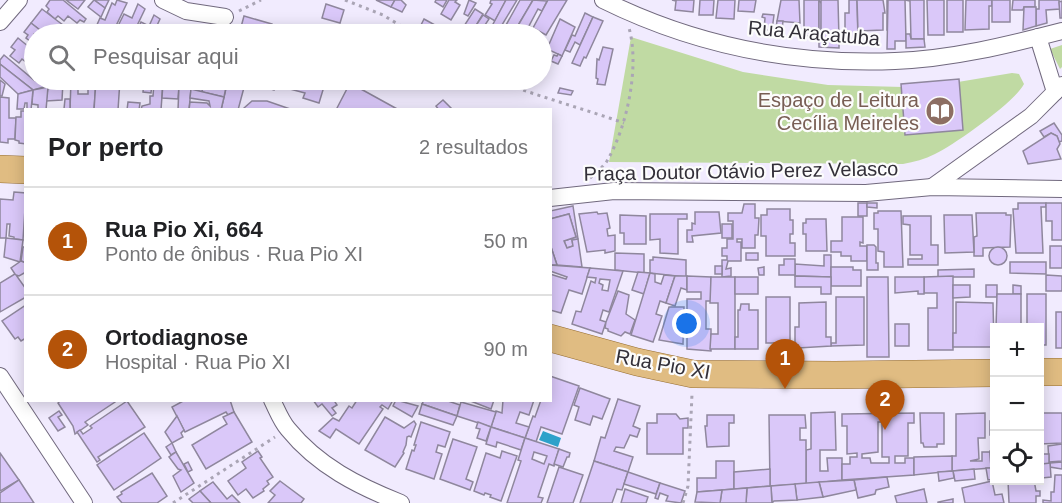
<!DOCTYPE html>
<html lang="pt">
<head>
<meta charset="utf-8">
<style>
  :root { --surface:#fff; --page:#f6f6f6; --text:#202124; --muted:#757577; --line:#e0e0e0; --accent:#b45309 }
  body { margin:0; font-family:Helvetica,sans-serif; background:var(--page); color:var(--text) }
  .controls { position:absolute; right:18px; bottom:18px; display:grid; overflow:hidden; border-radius:0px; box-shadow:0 3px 15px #0003 }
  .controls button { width:54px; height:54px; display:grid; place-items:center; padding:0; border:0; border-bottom:2px solid var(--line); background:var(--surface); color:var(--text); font:30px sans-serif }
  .you { position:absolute; left:687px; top:324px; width:21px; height:21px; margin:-15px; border:4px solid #fff; border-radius:50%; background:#1a73e8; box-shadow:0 0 0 9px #1a73e833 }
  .badge { display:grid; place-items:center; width:39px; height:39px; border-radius:50%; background:var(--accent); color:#fff; font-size:20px; font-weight:700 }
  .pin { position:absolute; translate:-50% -50px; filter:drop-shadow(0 2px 3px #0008) }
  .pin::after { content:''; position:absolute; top:32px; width:21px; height:18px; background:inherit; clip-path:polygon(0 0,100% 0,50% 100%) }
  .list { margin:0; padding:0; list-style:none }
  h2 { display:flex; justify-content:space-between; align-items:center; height:78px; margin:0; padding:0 24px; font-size:26px }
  h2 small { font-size:20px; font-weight:400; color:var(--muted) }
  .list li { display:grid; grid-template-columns:39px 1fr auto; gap:18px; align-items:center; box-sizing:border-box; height:108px; padding:0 24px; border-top:2px solid var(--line) }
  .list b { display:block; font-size:22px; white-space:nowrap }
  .list p { margin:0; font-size:20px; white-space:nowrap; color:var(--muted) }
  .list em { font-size:20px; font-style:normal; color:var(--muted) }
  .icon { flex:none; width:33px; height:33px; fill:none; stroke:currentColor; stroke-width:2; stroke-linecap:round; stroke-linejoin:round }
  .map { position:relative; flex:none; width:1062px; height:503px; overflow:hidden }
  .search { position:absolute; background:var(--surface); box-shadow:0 3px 15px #0003; left:24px; top:24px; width:528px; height:66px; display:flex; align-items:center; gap:15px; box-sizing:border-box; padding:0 21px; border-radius:33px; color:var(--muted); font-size:22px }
  .panel { position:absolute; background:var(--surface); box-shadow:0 3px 15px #0003; left:24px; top:108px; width:528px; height:294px; border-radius:0px }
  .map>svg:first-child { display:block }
  .green { fill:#c0daa3 }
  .water { fill:#2da1ca }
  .building { fill:#dac8f9; stroke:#8f879d; stroke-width:1.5; fill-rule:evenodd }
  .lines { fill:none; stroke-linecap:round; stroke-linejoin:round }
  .minor-casing { stroke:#71697e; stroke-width:18 }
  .primary-casing { stroke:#966e32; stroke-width:28 }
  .path { stroke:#aaa5b5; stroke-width:3; stroke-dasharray:3 4.5; stroke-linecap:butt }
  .minor { stroke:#fff; stroke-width:16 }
  .primary { stroke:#e0bc82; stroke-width:27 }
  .labels { text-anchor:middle; stroke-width:4.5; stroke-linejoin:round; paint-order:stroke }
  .street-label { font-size:20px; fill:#333039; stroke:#fcfcfc }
  .education-label { font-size:20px; fill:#785e54; stroke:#fcfcfc; text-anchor:end }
</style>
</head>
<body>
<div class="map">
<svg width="1062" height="503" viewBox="0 0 1062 503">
  <rect width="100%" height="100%" fill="#f1ebfe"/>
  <!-- green -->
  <g class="green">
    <path d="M 631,37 L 743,72 L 828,85 L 903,87 L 946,84 L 1012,73 L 1019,74 L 1024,84 C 1015,102 954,145 935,154 C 925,159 914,162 903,164 L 609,162 Z"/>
    <polygon points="1062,45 1062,67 1060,69 1050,49"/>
  </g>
  <!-- water -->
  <polygon class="water" points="543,431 561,438 558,447 539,440"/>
  <!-- building -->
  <g class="building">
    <polygon points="50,0 63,0 86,19 84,22 80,20 77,23 68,16 64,21 58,16 55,19 47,12 49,9 46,6"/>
    <polygon points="66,0 85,0 78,9"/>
    <polygon points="94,0 109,0 105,8"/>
    <polygon points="94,0 105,8 101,17 88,7"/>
    <polygon points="117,0 127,3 112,34 103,34 103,33 95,29 96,27 100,18 105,20 112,3 115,5"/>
    <polygon points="376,0 395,0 391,7"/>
    <polygon points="395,0 401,0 406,5 402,12 391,7"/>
    <polygon points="436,0 447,0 443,7 435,2"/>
    <polygon points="449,0 457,0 455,2 460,5 451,20 441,14"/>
    <polygon points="469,0 476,3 468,16 464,14"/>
    <polygon points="491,0 506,0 495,21 485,15 492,4 490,3"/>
    <polygon points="506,0 517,0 499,30 492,26"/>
    <polygon points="520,0 533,0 513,34 501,34"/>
    <polygon points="533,0 547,1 542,11 538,9 529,26 533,28 530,34 513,34"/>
    <polygon points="548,0 567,0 546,35 533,28"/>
    <polygon points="672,0 694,0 693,12 675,10 676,1"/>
    <polygon points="700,0 714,0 713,15 699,15"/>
    <polygon points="718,0 735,0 734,19 716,18"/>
    <polygon points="739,0 756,0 754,12 738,11"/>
    <polygon points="781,0 799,0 800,23 777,21"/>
    <polygon points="804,0 819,0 819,35 804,36"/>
    <polygon points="819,0 822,4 821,39 839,39 839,48 819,47"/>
    <polygon points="821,0 838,0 839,39 821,39"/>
    <polygon points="849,0 857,0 858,41 845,41 845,13 849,13"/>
    <polygon points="857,0 883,0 885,13 883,13 883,30 858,31"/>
    <polygon points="887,0 888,0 889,30 887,30"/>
    <polygon points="888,0 905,0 906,41 895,41 895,49 887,49"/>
    <polygon points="905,0 924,0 924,39 911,39 910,1"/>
    <polygon points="927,0 944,0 944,35 928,35"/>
    <rect x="947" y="0" width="16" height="32"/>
    <polygon points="966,0 992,0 992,6 989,6 989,29 965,30"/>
    <rect x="992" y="0" width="18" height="22"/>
    <polygon points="1013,0 1035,0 1035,7 1024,7 1023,10 1012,10"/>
    <polygon points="1039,0 1059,0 1060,9 1046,10 1047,23 1036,26 1036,9 1039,9"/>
    <polygon points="1062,1 1062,18 1060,18 1059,2"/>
    <polygon points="138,4 145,9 133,34 114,34 124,14 132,18"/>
    <polygon points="326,4 344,10 340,23 322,18"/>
    <polygon points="1024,7 1036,7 1036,26 1023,30"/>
    <polygon points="42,9 55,19 75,34 61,34 55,30 54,32 57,34 45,34 31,23"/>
    <polygon points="475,9 483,14 471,34 464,34 468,29 464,26"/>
    <polygon points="585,13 593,17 580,45 575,42 570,52 565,50 572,35 575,36"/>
    <polygon points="763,14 774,15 772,30 764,30 765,18 762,17"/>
    <polygon points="154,15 160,19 153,34 135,34 141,22 149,26"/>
    <polygon points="483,15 489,19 483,28 477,24"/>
    <polygon points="244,16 272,24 269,34 263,34 241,27"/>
    <polygon points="593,17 603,21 586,58 584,57 580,66 572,63"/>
    <polygon points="424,19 435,25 430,32 421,25"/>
    <polygon points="560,19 575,27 562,56 547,49"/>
    <polygon points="777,21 783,21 781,38 775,37"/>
    <polygon points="31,23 45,34 34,34 34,44 26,38 28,35 24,32"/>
    <polygon points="492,26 501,30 499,34 487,34"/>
    <polygon points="80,27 90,34 75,34"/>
    <polygon points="241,27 263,34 239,34"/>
    <polygon points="159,28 163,29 175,34 156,34"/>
    <polygon points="906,34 910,34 911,39 924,39 925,47 906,48"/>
    <polygon points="18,38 34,51 34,64 32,67 22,59 19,63 10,56 15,50 11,47"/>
    <polygon points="603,47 613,49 605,85 597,84 598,79 596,78 597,59 599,60"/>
    <polygon points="558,54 562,56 558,64 551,61 554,55 557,56"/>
    <polygon points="4,55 34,80 40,83 41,81 48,86 33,90 0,64 0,60"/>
    <polygon points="0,64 33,90 18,94 0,77"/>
    <polygon points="959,79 963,130 905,135 901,84"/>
    <polygon points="0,80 5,84 2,96 0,96"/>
    <polygon points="40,80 71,80 48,86"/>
    <path d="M 71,80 L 96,80 L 94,110 L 70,110 ZM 78,88 L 88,88 L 88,94 L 78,94 Z"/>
    <polygon points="96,80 120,80 118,110 94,110"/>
    <polygon points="120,80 144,80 143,89 120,84"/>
    <polygon points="144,80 163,82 161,110 141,110 142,106 150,104 150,96 153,96 154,83 152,83 151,93 143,92"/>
    <polygon points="155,80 181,80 179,86"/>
    <polygon points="181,80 205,81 202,92 179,86"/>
    <polygon points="223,80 228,80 226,87 221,86"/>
    <polygon points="228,80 246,80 238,110 221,110"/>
    <polygon points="260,80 326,80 319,103 303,98 305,93 275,85 274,90 262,86 259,83"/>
    <polygon points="63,82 62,100 46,101 48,87"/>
    <polygon points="163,82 179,86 178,99 162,98"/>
    <polygon points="204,82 226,87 224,97 202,92"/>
    <polygon points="350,83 399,110 336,110"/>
    <polygon points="179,86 191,89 189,110 178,110"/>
    <polygon points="48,87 46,110 38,110 38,105 32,104 33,90"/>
    <polygon points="560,88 573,91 571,95 558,93"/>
    <polygon points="191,89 224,97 221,110 189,110 190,102 207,103 210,106 209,101 190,98"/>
    <polygon points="33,90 31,110 27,110 27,103 25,103 24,109 17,109 18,94"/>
    <polygon points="0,97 9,98 9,118 16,118 15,139 8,139 8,143 0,142"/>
    <polygon points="65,99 70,99 70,110 50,110 64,109"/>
    <polygon points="443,100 453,110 439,110 436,106"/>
    <polygon points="252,101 267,101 293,110 248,110 244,108"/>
    <polygon points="128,102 140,103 139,110 127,110"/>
    <polygon points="21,111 26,111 26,144 19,143 19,141 15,140 16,117 21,117"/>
    <polygon points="1054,123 1062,135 1062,141 1059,142 1057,136 1051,133 1044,137 1040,131"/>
    <polygon points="1051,133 1057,136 1060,144 1057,149 1061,159 1028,164 1023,151"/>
    <polygon points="14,192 26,193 23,240 14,239 14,237 9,236 10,224 7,224 6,238 0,238 0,199 13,200"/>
    <rect x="858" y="203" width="9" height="13"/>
    <polygon points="867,203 877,203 877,208 867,207"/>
    <polygon points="1018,203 1046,203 1046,207 1041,207 1043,253 1016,253 1013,209 1018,209"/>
    <polygon points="1046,203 1062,203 1062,240 1052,240 1052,221 1046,221"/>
    <polygon points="744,204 755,204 755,218 759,218 758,235 755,235 755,248 742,248 742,239 737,239 737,242 741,242 741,261 728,261 726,269 731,268 731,276 722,277 722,260 727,260 727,256 722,256 722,248 727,248 727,239 733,239 733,221 728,221 728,213 742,213"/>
    <polygon points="573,206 578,239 572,240 573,246 567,248 564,241 576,237 569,214 550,219 550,211"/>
    <polygon points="767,209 790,209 790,220 793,220 793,234 790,234 790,243 795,243 795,256 766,256 766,236 761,236 761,215 767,215"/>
    <polygon points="878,211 901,211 903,267 884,267 884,252 878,251 878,229 874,229 874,213 878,213"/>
    <polygon points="597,212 598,214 607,213 610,228 607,229 608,236 615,235 615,251 605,253 605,250 587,252 579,214"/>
    <polygon points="695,212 719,212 721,233 692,236 693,242 687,242 687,230 692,230 692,223 695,224"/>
    <polygon points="976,213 1006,213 1006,215 1011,215 1010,247 983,248 983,256 974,256 974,237 977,236"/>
    <polygon points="569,214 576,237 564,241 567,248 573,246 572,240 578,239 582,267 557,265 550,244 550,219"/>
    <polygon points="650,214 687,214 687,219 678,219 678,254 660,253 660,239 650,240"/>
    <polygon points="620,215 646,216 646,244 624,244 624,233 620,233"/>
    <polygon points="944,215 972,215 974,252 945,253"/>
    <polygon points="903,216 931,216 931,245 938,245 938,265 908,265 908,259 922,259 922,255 910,255 910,225 903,224"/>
    <polygon points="842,217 863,217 863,243 860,242 860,246 867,246 867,261 851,261 851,256 841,256 841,252 831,252 831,241 842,241"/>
    <polygon points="806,219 826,219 827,251 806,251 806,234 803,234 803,223 806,223"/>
    <rect x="722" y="224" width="10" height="14"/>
    <polygon points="6,238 23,240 20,262 4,257"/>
    <polygon points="550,244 557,265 550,265"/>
    <polygon points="867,245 874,245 876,247 876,263 878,263 878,270 867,270"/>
    <rect x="1050" y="246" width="12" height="22"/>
    <circle cx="998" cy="256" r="9"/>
    <polygon points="23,247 26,247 26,263 21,261"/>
    <polygon points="615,253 644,254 644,273 615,270"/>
    <rect x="746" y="253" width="12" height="7"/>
    <polygon points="824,255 831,255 831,277 795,276 795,264 824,266"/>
    <polygon points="653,257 686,260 686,277 650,273 650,260 653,260"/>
    <polygon points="784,259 795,259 795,275 779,275 779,265 784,265"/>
    <polygon points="21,261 26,263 26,272 19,276 16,275 26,289 26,297 0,312 0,283 15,274 11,268"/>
    <polygon points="1010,262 1046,262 1046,274 1010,273"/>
    <polygon points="550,265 590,268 582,294 569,290 561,313 550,310 550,274 566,279 567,277 550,271"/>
    <rect x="715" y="266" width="7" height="8"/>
    <polygon points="764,267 764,275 759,275 758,268"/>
    <polygon points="831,267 853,267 853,270 861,270 861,286 831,286"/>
    <path d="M 590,268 L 623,271 L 609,312 L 603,310 L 600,320 L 606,322 L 602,334 L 572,324 L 576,311 L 581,312 L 591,281 L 595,283 L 596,278 L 587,277 ZM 600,279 L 610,280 L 608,291 L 602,290 L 603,285 L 599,283 Z"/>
    <polygon points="974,269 974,277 938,277 938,270"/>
    <polygon points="638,272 650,273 644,294 632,290"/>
    <polygon points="650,273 655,274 655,282 661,284 664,275 675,276 666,303 660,301 656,314 662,316 653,342 631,335"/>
    <polygon points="1046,275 1062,276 1062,291 1046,291"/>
    <polygon points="675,276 687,276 687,290 681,288 675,306 666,303"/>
    <polygon points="687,276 711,277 711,301 706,301 706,329 711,329 711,351 687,349 687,299 701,299 701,292 687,292"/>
    <polygon points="795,276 831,277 831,294 821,294 821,287 795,287"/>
    <polygon points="953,276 953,350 928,350 928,308 937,308 937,293 924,293 924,277"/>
    <polygon points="711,277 735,277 735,349 710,349 711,334 718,334 718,303 710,303"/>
    <rect x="735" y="277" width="23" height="17"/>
    <polygon points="867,277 888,277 889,357 867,357"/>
    <polygon points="895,277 924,277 924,294 918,294 918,291 895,293"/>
    <polygon points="953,285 970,285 970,297 953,298"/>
    <rect x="986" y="285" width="11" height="12"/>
    <polygon points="1013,285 1021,286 1021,294 1013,294"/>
    <polygon points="618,291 629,295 626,314 635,320 630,334 625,332 621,336 608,331 608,329 605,328 606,322"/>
    <polygon points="997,294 1021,294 1021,328 996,328"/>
    <polygon points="1027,294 1046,294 1046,345 1040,345 1040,328 1027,328"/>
    <rect x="766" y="297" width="24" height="46"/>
    <polygon points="836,297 864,297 864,345 831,346 831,343 836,343"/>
    <polygon points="826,302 826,337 831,337 831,346 798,348 798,345 795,346 795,327 799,327 799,303"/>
    <polygon points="956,302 993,303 994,347 953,347 953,333 956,333"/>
    <polygon points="741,304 749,304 749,310 758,310 758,349 735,349 735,337 738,337 738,310 740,310"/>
    <polygon points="26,305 26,338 21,341 18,337 15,339 2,321"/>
    <polygon points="669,307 684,307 683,344 659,340"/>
    <rect x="1056" y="312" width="6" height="36"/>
    <rect x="895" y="324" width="14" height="22"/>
    <polygon points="550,376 579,386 562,434 541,427 536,442 525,438 533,416 535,417 541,400 550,400"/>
    <polygon points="580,388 610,399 602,419 593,416 590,425 575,420 579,407 574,405"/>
    <polygon points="618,399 640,406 633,426 640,429 637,437 630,435 624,448 616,447 614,451 633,457 628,472 594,461 601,437 605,438"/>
    <polygon points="61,400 114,400 115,402 85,422 88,425 75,434 73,426 58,403"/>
    <polygon points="185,400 230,400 234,412 228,415 226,412 185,432 172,407"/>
    <polygon points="313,400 336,400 335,402 337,405 332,408 336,413 332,416 322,404 318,407"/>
    <polygon points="357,400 393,400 388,409 382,405 380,407 383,409 359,444 336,429 330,438 319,431 333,418 339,421 349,406 352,408"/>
    <polygon points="396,400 418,406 412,417 393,406"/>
    <polygon points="424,400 445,400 460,405 457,416 422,404"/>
    <polygon points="468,400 494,400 491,409"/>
    <polygon points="503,400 534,400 529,415 520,412 516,423 529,427 525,438 491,427 496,411 502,413"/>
    <polygon points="127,401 145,427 98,457 100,460 97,462 77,432 80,430 83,434 92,428 90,426"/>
    <polygon points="461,402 496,412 491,427 457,416"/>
    <polygon points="422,404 457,416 453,425 419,414"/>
    <polygon points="59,411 62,415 58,417 65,427 58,431 49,418"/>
    <polygon points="234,412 252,442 206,469 192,445 227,424 223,417"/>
    <polygon points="835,412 836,450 820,450 820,471 828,471 827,458 842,458 842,480 806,484 806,450 811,449 811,413"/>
    <path d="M 914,413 L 914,423 L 908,423 L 908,456 L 895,456 L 895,463 L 905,463 L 905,458 L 914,458 L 914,475 L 842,480 L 842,464 L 850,464 L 850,457 L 857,457 L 857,453 L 847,454 L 847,426 L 842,426 L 842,414 ZM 878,422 L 882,422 L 882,457 L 889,457 L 889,463 L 871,463 L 870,458 L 862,458 L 862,454 L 878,452 Z"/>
    <polygon points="920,413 944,413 944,444 937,444 937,447 924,447 923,443 921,443"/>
    <polygon points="985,413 985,438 978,438 979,459 970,461 982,461 982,452 990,452 991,468 952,471 952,456 956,456 956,414"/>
    <polygon points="1040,413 1062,413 1062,443 1040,444"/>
    <polygon points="657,414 676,414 680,419 688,418 688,428 683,428 683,454 647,454 647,423 657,423"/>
    <polygon points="707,415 734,415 734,423 729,423 729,446 707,447 705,426 707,426"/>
    <polygon points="769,415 805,415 806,428 800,428 800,440 806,440 806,484 770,486"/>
    <polygon points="177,416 184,430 181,433 183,437 172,443 165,432"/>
    <polygon points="385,417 404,428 414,421 416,424 411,437 409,436 407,437 406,445 403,452 404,453 395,467 365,450"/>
    <rect x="990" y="421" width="4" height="14"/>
    <polygon points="421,422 450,432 445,447 438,445 436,452 442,454 434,479 406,469 412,450 414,451 416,445 414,445"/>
    <polygon points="478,422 491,427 486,441 477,438 480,429 476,428"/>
    <polygon points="491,427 525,438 521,450 497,442 496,447 486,444"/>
    <polygon points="144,433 161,458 114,490 97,465"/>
    <path d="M 525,438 L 559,449 L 554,466 L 549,464 L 538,497 L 543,498 L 541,503 L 507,503 L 521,461 L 518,460 ZM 534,452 L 547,456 L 544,464 L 532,459 Z"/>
    <polygon points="453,439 477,447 466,479 473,482 470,490 440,479"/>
    <polygon points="172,443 176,452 171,455 166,447"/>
    <polygon points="1062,444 1062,461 1049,462 1048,446"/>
    <polygon points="1040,448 1041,448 1041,454 1049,454 1049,464 1040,464"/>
    <polygon points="559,449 570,453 569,457 567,457 563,467 554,464"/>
    <polygon points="258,451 262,457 260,458 273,477 267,481 269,484 263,489 264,491 253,498 246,489 238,495 228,481 246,468 242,462"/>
    <polygon points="502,451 517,456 501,501 490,497 491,495 485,493 484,495 474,491 486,453 500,458"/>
    <polygon points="990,451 994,451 994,468 991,468"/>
    <polygon points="176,452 194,483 181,492 173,476 181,470 178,469 169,457"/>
    <polygon points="0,453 19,480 0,491"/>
    <polygon points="952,456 952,471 914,475 914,457"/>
    <polygon points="594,461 628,472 622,490 617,489 612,503 580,503"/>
    <polygon points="716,461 734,461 734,489 697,492 697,478 716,478"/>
    <polygon points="188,462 192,470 188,472 184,464"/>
    <polygon points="1062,462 1062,469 1050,467 1050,463"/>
    <polygon points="1050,463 1051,477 1042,478 1042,464"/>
    <polygon points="559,467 583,475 573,503 547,503"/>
    <polygon points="986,468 994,468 994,479 988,480"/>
    <polygon points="770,469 770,486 734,489 734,472"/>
    <polygon points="974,469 975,479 955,481 953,471"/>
    <polygon points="953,471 954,478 939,481 938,472"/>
    <polygon points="628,472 660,483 656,494 624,484"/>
    <polygon points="152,473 167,496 157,503 122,503 117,497 122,494 121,492"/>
    <polygon points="1055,475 1062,475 1062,503 1043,503 1043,500 1051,501 1051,492 1054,492"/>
    <polygon points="887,477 889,487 876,490 875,494 858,498 854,480"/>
    <polygon points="19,480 34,503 0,503 0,493"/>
    <polygon points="854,480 856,490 823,497 819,482"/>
    <polygon points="1008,480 1034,480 1036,491 1040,491 1040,496 1036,496 1036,503 1009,503"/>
    <polygon points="280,481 304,499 301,503 268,503 275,495 270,491"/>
    <polygon points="992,481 995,495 1002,494 1004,503 965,503 962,488"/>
    <polygon points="213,482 227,499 232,495 240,503 211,503 200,491"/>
    <polygon points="819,482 823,497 797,500 795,484"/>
    <polygon points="660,483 685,491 681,503 666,501 668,496 660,493 658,499 655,498"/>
    <polygon points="795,484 797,500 774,501 772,503 771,486"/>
    <polygon points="771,486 772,503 746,503 747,488"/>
    <polygon points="747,488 746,503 720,503 722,490"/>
    <polygon points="625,489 648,497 646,503 621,503"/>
    <polygon points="924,489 927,503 897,503 895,496"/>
    <polygon points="722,490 720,503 695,502 697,492"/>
    <polygon points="200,491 211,503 193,503 189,499"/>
    <polygon points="953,499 953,503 938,503 938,502"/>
  </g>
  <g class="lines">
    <!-- minor casing -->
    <g class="minor-casing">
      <g id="minor">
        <polyline points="163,0 186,11 225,17"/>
        <path d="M 603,0 C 694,45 794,65 895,61 C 951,59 1008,45 1062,31"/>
        <polyline points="0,22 19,0"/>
        <polyline points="1038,37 1055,92"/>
        <polyline points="932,187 1031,116 1062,85"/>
        <polyline points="550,198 614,191 866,193 932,187 1062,189"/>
        <polyline points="0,376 84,503"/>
        <path d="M 272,400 C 277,410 281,421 288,429 C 318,466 358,486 401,503"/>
      </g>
    </g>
    <!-- primary casing -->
    <g class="primary-casing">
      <g id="primary">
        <polyline points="0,169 26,170"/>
        <polyline points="550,338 637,362 693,374 835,375 994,373"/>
        <polyline points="1040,372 1062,372"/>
      </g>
    </g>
    <!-- path -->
    <g class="path">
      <polyline points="345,0 383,15 414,34"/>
      <polyline points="239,11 261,0"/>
      <path d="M 495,80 C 537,96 581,108 624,123"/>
      <path d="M 590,178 C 596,173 603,167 607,161 C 627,127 640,67 629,28"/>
      <polyline points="173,503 275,437"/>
      <polyline points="683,503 688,486 692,394"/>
    </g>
    <!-- minor -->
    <use href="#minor" class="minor"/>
    <!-- primary -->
    <use href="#primary" class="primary"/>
  </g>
  <!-- icons -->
  <defs>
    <g id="library-disc" transform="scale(1.5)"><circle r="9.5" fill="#8d6e63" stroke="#fcfcfc"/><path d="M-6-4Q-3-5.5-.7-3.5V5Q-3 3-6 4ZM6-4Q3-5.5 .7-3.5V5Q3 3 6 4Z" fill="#fff"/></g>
  </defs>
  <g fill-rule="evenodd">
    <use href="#library-disc" x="940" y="111"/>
  </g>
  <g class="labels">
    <!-- street labels -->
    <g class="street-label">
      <text transform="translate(814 33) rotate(5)" y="7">Rua Araçatuba</text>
      <text transform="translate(741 171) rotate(-1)" y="7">Praça Doutor Otávio Perez Velasco</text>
      <text transform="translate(663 364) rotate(10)" y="7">Rua Pio XI</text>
    </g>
    <!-- education labels -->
    <g class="education-label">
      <text x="919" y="107">Espaço de Leitura<tspan x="919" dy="23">Cecília Meireles</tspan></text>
    </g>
  </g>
</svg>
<div class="controls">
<button>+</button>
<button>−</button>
<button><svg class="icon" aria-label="locate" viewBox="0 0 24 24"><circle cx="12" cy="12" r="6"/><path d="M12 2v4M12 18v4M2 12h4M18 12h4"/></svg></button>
</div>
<div class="you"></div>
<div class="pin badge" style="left:785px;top:389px">1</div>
<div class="pin badge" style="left:885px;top:430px">2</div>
<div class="search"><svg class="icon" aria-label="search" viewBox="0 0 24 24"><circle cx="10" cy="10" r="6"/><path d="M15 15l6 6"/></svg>Pesquisar aqui</div>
<section class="panel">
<h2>Por perto<small>2 resultados</small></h2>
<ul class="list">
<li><span class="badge">1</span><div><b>Rua Pio Xi, 664</b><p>Ponto de ônibus · Rua Pio XI</p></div><em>50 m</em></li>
<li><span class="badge">2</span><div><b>Ortodiagnose</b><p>Hospital · Rua Pio XI</p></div><em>90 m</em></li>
</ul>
</section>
</div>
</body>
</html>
